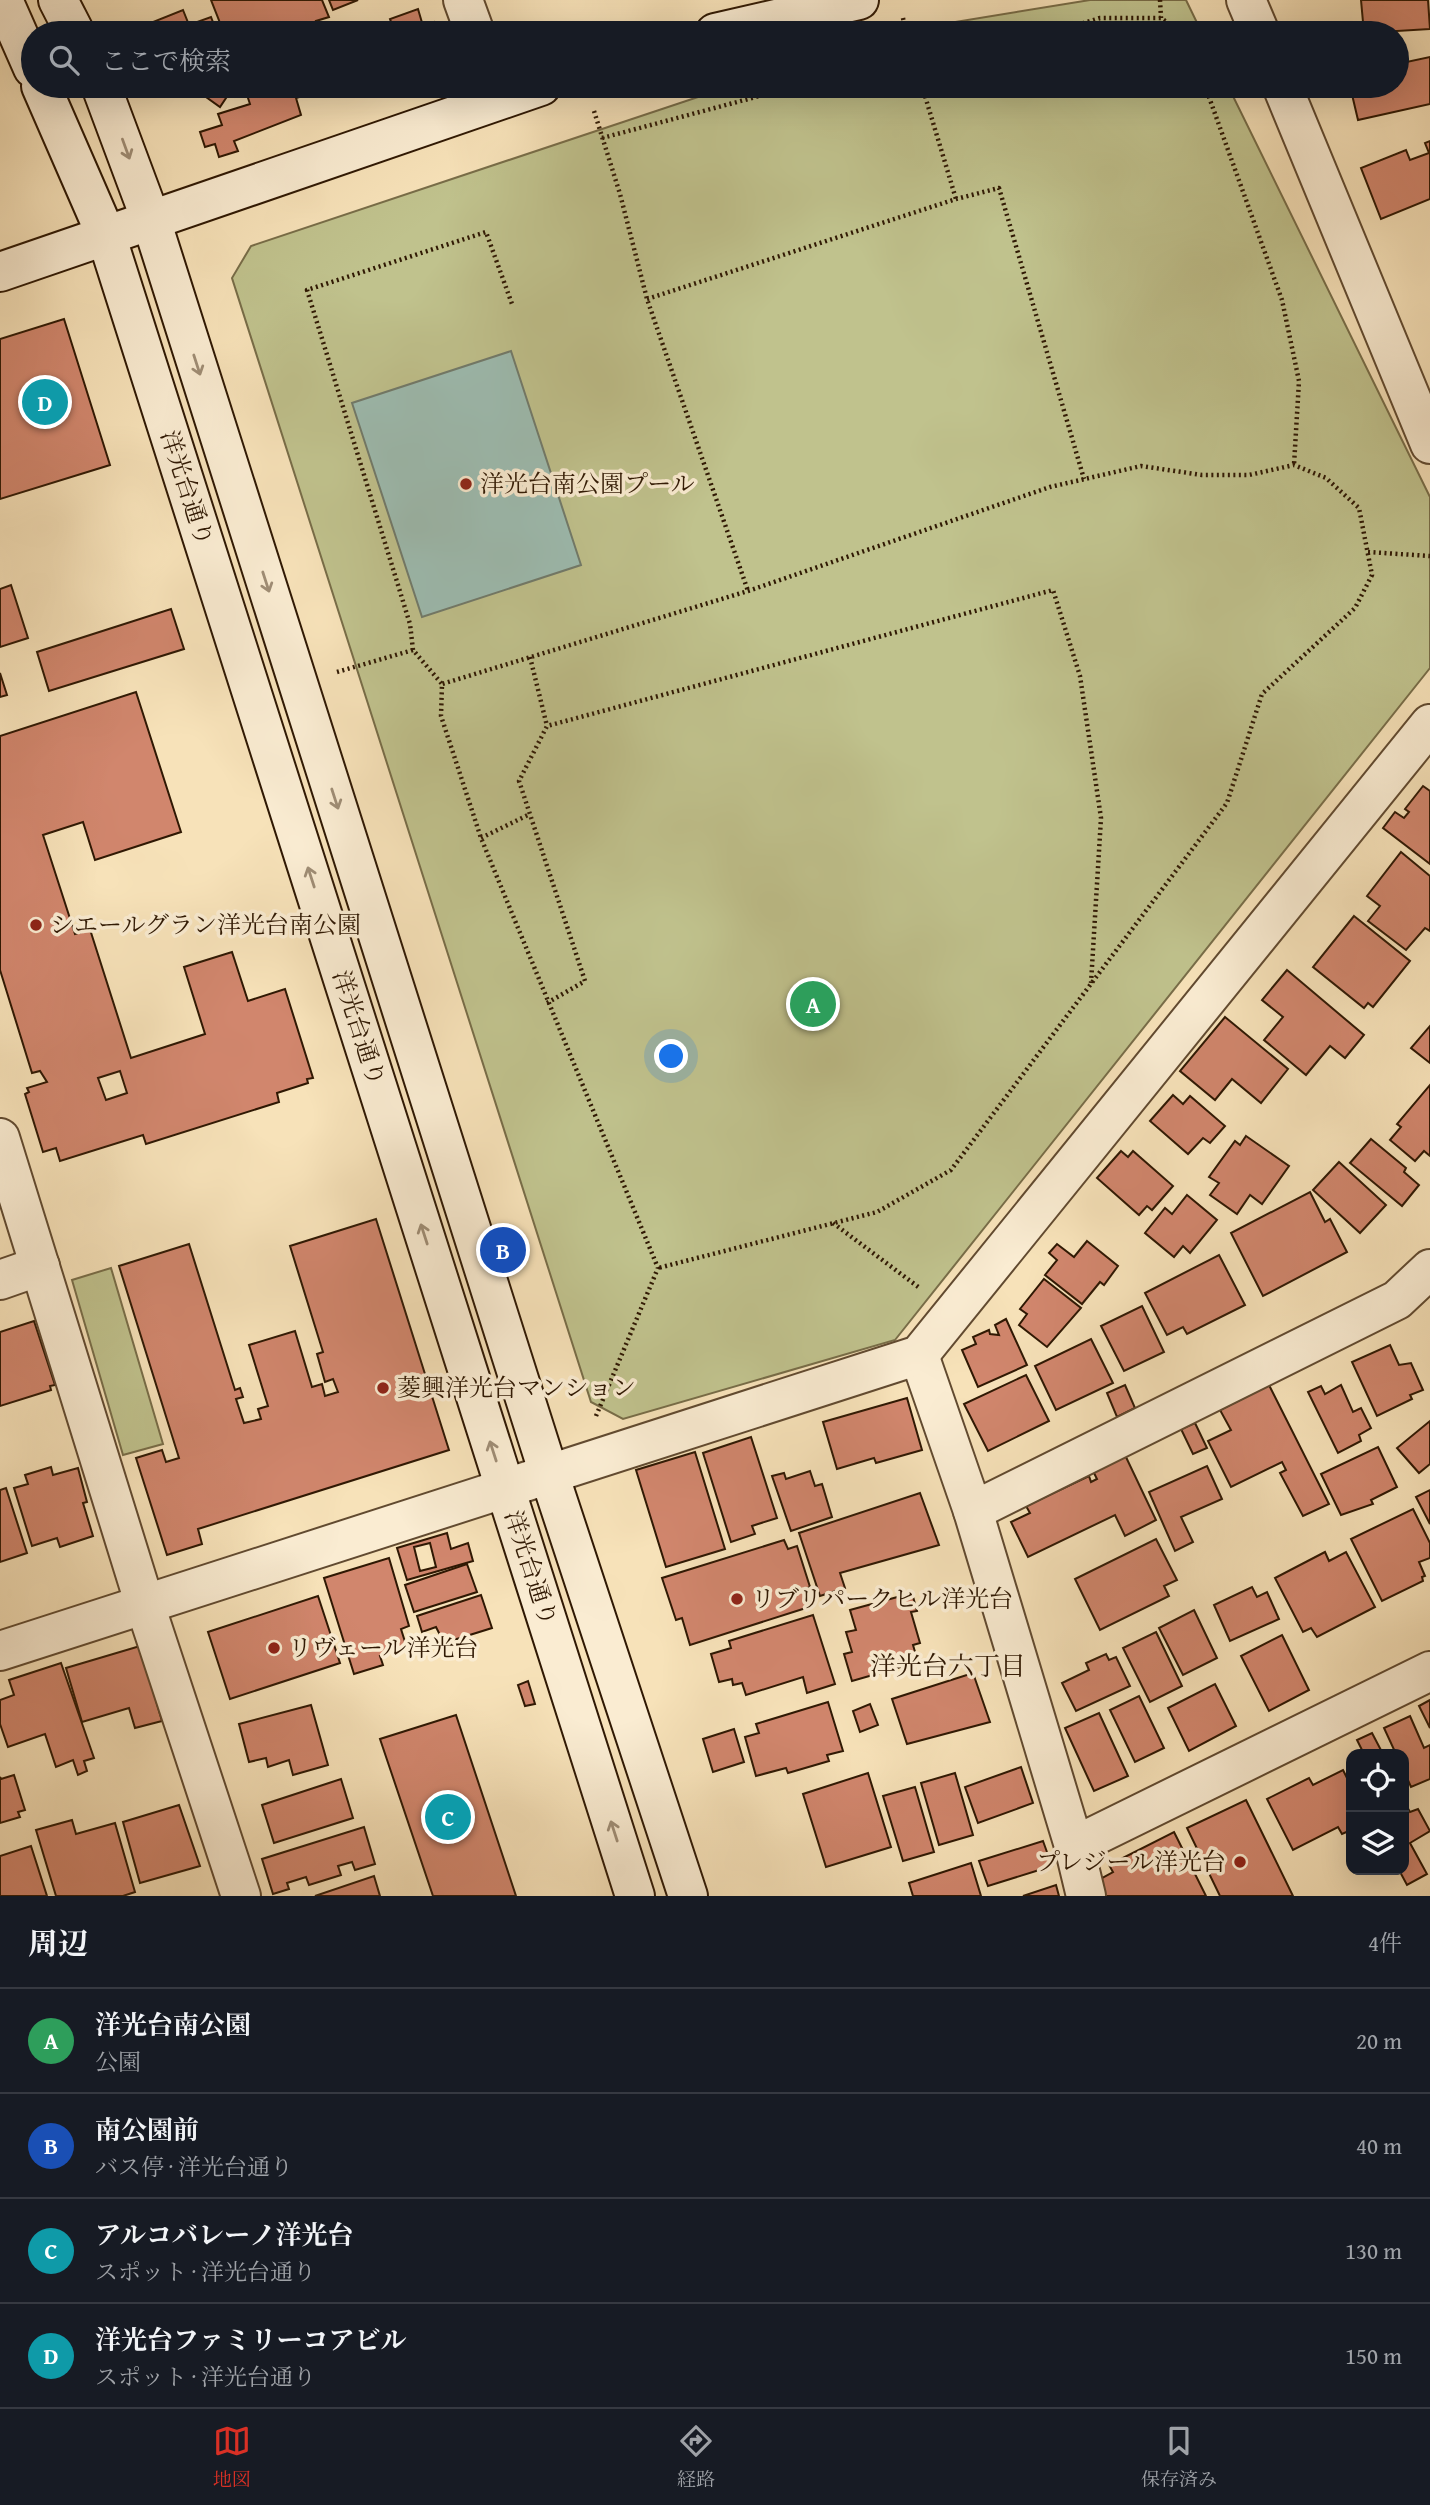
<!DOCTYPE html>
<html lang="ja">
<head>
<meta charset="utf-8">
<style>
  :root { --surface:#171b24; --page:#20242c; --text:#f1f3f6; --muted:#9ea1a6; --line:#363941; --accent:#d93025 }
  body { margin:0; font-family:"Gentium Book Plus","Noto Serif JP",serif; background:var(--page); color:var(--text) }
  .controls { position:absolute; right:21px; bottom:21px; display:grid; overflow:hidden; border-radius:14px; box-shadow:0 7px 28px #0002 }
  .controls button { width:63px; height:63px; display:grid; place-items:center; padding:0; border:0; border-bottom:2px solid var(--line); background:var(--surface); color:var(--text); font:35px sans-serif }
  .you { position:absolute; left:672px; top:1057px; width:24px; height:24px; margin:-18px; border:5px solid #fff; border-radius:50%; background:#1a73e8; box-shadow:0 0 0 10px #1a73e833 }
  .badge { display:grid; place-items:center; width:46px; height:46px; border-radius:50%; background:var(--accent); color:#fff; font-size:23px; font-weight:700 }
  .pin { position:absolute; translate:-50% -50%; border:4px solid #fff; box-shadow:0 2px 7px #0006 }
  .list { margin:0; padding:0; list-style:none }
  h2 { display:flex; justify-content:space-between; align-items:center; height:91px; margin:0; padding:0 28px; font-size:30px }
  h2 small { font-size:23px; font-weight:400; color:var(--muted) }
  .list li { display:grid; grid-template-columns:46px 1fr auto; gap:21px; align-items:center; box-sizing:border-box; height:105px; padding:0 28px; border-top:2px solid var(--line) }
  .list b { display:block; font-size:26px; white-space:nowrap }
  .list p { margin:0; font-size:23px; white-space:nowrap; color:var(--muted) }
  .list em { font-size:23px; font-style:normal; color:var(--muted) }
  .icon { flex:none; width:38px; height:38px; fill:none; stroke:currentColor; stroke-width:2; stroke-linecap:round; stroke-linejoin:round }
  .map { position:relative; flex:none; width:1430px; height:1896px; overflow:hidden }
  .search { position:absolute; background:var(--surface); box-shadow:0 7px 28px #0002; left:21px; right:21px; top:21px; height:77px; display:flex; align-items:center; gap:18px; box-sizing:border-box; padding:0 24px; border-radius:38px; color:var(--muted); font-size:26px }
  .sheet { height:511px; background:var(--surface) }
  nav { display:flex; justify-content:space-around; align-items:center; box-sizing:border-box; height:98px; border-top:2px solid var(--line); background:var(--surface); font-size:19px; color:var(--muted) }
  nav a { display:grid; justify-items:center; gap:4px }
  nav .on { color:var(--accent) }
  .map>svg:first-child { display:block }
  .green { fill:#c0c28d; stroke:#786d48; stroke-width:2 }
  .water { fill:#9dbdb2; stroke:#717b6c; stroke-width:2 }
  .building { fill:#d1866d; stroke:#2f1803; stroke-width:2; fill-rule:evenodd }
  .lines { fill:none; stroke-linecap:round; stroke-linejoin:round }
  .street-casing { stroke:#614a30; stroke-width:42 }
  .secondary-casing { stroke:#2f1803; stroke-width:42 }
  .path { stroke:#2f1803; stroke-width:4.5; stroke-dasharray:2 3.5; stroke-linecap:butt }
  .street { stroke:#faecd2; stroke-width:38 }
  .secondary { stroke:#faecd2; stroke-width:38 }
  .oneway { stroke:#9f8d75 }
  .poi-dot { fill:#8f2418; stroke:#faecd2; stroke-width:2.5 }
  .labels { text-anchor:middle; stroke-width:7; stroke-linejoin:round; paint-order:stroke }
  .poi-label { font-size:24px; fill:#2f1803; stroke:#faecd2; text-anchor:start }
  .street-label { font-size:24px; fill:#2f1803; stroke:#faecd2 }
  .neighbourhood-label { font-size:26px; fill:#2f1803; stroke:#faecd2 }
</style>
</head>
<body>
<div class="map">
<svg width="1430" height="1896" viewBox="0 0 1430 1896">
  <rect width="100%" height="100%" fill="#f7e2b9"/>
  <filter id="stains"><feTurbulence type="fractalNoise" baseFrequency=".00286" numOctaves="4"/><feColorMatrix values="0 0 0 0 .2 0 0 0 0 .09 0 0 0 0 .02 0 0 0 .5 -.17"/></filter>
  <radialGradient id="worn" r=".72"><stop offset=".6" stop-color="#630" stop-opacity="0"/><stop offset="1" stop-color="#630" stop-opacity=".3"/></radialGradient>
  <!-- green -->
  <g class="green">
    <polygon points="1090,0 1186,0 1202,33 888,33"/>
    <polygon points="731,86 1228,86 1430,497 1430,668 895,1340 623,1419 591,1402 232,278 251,246"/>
    <polygon points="111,1268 163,1444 123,1455 72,1280"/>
  </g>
  <!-- water -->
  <polygon class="water" points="511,351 581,565 422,617 352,403"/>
  <!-- building -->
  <g class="building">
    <polygon points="211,0 322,0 329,17 316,21 320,31 315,33 224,33"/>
    <polygon points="329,0 358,0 333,10"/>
    <polygon points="1361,0 1428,0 1430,29 1364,33"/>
    <polygon points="418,9 423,26 434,22 437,33 386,33 394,30 390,19"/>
    <polygon points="183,10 189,25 211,17 217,33 146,33 143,26"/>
    <polygon points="1430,57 1430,104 1358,120 1350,86 1397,86 1397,64"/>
    <polygon points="214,86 234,86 220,107 206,97"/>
    <polygon points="244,86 325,86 326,89 296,98 301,115 234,141 238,151 219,157 215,144 205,147 200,132 222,125 218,114 250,104"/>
    <polygon points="1430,141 1430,199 1381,219 1361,168 1406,150 1410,160 1429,153 1425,143"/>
    <polygon points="64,319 110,465 0,499 0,339"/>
    <polygon points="11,585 28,638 0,647 0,589"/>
    <polygon points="171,609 184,649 49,691 37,652"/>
    <polygon points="0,673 7,695 0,697"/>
    <path d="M 136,692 L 181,832 L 95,860 L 83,822 L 43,835 L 75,934 L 88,930 L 87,920 L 131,1058 L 205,1034 L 184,967 L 232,952 L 248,1001 L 285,989 L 313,1078 L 307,1079 L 308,1083 L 277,1093 L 279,1102 L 146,1144 L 143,1135 L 60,1161 L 56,1148 L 43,1152 L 25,1094 L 29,1092 L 27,1088 L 47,1082 L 40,1071 L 32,1073 L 0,970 L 0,736 ZM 120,1071 L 127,1093 L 106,1100 L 98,1078 Z"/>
    <polygon points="1423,786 1430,791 1430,864 1383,828 1395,812 1404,818 1409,812 1405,809"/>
    <polygon points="1401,852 1430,876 1430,931 1425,928 1406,950 1368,921 1380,906 1367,896"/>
    <polygon points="1354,916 1410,961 1373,1007 1368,1003 1364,1008 1313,967"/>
    <polygon points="1287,970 1364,1035 1345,1058 1330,1046 1306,1075 1264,1040 1283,1017 1262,1000"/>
    <polygon points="1225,1017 1288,1069 1261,1103 1232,1079 1215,1100 1180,1071"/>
    <polygon points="1430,1026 1430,1063 1411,1048"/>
    <polygon points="1430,1085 1430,1156 1424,1151 1415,1161 1390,1140 1401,1127 1397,1124"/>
    <polygon points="1173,1095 1183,1104 1190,1096 1225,1126 1210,1143 1203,1138 1188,1154 1150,1121"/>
    <polygon points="1246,1136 1289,1166 1262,1204 1250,1195 1237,1214 1210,1195 1219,1183 1209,1177 1235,1141 1240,1145"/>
    <polygon points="1371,1139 1406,1168 1404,1172 1419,1185 1402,1206 1350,1163"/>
    <polygon points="1121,1151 1128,1157 1133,1151 1173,1186 1152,1210 1147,1206 1139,1215 1097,1178"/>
    <polygon points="1339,1162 1386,1205 1360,1233 1313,1190"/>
    <polygon points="1310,1192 1325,1222 1330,1219 1347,1252 1263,1296 1231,1233"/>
    <polygon points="1187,1195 1217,1220 1190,1253 1183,1246 1174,1257 1145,1233 1165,1208 1172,1214"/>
    <polygon points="376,1219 449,1450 198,1529 202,1544 167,1555 136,1458 162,1450 166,1462 179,1458 119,1266 189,1244 235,1390 240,1388 243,1397 236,1399 244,1423 261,1419 258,1409 268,1406 249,1345 295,1331 312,1387 322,1384 325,1396 338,1392 333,1379 325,1382 317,1354 323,1352 290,1246"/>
    <polygon points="503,1228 509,1249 499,1252 493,1230"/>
    <polygon points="1087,1241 1118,1266 1104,1285 1100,1282 1082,1304 1045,1275 1057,1260 1049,1253 1057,1244 1074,1257"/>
    <polygon points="1219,1255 1245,1305 1187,1334 1183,1327 1167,1335 1145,1293"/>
    <polygon points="1044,1279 1081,1308 1047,1347 1019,1325 1027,1314 1020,1309"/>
    <polygon points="1142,1306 1164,1352 1124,1371 1101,1326"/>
    <polygon points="1006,1319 1027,1365 978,1387 962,1350 976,1344 973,1337 989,1330 990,1334 999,1335 995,1325"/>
    <polygon points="34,1321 55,1385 50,1386 51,1390 0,1406 0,1332"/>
    <polygon points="1091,1339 1113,1383 1056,1410 1035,1366"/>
    <polygon points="1390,1345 1399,1365 1411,1363 1423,1390 1410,1395 1412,1399 1377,1416 1352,1362"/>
    <polygon points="1026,1375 1049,1421 988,1451 964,1404"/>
    <polygon points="1125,1385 1135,1408 1117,1417 1107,1393"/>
    <polygon points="1269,1385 1329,1504 1303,1516 1280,1473 1286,1470 1282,1462 1231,1487 1208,1441 1231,1430 1220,1410"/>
    <polygon points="1341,1385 1353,1412 1361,1408 1371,1428 1359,1435 1361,1441 1338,1453 1308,1392 1321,1386 1325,1394"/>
    <polygon points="907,1398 922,1450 876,1463 874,1458 837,1469 823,1422"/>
    <polygon points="1430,1421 1430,1464 1419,1473 1397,1448"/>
    <polygon points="1195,1423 1207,1448 1193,1454 1181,1429"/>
    <polygon points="751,1437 777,1518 752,1526 755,1534 731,1542 703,1453"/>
    <polygon points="1378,1447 1397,1487 1371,1500 1373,1504 1341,1515 1321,1474"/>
    <polygon points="695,1452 725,1549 666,1567 636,1470"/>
    <polygon points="1125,1455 1156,1520 1125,1536 1115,1515 1028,1557 1011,1522 1030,1513 1026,1506 1089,1476 1091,1482 1097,1479 1093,1471"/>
    <polygon points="1207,1466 1222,1499 1181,1517 1193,1542 1175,1551 1149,1492"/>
    <polygon points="51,1467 53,1475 78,1468 87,1502 83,1503 93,1536 60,1547 57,1538 32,1546 14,1488 28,1484 25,1475"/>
    <polygon points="810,1471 815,1486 822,1484 832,1517 791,1531 772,1476 784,1473 786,1479"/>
    <polygon points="6,1488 27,1553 0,1562 0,1490"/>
    <polygon points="1430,1490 1430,1524 1416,1497"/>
    <polygon points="920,1493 939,1545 840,1573 845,1588 820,1596 799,1533"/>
    <polygon points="1413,1509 1430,1543 1430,1558 1419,1562 1425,1576 1422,1577 1423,1581 1382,1601 1351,1539"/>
    <path d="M 447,1533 L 451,1549 L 468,1543 L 473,1561 L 407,1580 L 397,1548 ZM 430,1543 L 436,1567 L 420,1571 L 414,1547 Z"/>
    <polygon points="1156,1539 1177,1580 1164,1586 1169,1596 1100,1630 1075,1579"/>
    <polygon points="784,1540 788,1549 797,1546 810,1587 803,1590 809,1607 690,1645 682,1618 676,1620 662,1578"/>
    <polygon points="1325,1552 1329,1561 1346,1552 1375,1607 1317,1637 1311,1628 1303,1632 1275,1578"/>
    <polygon points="389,1558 409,1626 401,1629 407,1648 380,1656 383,1665 354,1674 324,1578"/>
    <polygon points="467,1564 477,1592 414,1612 405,1585"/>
    <polygon points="1252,1587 1257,1597 1267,1592 1279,1619 1230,1641 1214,1605"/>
    <polygon points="912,1593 917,1611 911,1612 920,1643 913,1645 918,1662 852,1681 844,1654 852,1652 846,1632 856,1630 850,1610"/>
    <polygon points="481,1595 492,1628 444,1643 436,1627 422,1632 417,1616"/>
    <polygon points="318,1596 340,1663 230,1699 208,1632"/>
    <polygon points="1194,1610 1217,1658 1183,1675 1159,1628"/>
    <polygon points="813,1615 835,1684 807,1693 803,1677 746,1695 742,1683 733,1685 732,1679 719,1682 711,1654 731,1648 729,1641"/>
    <polygon points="1156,1632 1182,1686 1150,1702 1123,1648"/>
    <polygon points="1282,1635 1309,1690 1269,1711 1241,1656"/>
    <polygon points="140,1646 162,1721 135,1728 129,1708 82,1722 66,1668"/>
    <polygon points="1106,1654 1109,1660 1116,1657 1130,1686 1076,1711 1062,1683 1089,1670 1086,1663"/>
    <polygon points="61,1663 94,1758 84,1761 87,1771 78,1775 73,1760 56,1767 45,1734 8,1747 0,1724 0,1700 14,1695 9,1680"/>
    <polygon points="973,1673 990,1722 907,1744 892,1699"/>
    <polygon points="528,1681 535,1704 525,1706 518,1685"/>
    <polygon points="1215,1684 1236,1726 1189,1751 1168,1708"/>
    <polygon points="1139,1696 1164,1748 1135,1762 1110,1710"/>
    <polygon points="1430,1700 1430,1728 1419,1706"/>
    <polygon points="828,1702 843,1751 827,1755 829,1761 788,1773 786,1768 756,1776 745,1737 759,1733 756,1724"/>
    <polygon points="870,1704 878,1725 860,1732 853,1711"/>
    <polygon points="311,1705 328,1765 293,1775 289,1760 268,1767 266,1758 249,1762 239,1724"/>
    <polygon points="1099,1713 1128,1776 1094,1791 1065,1728"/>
    <polygon points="456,1715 516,1896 433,1896 380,1739"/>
    <polygon points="1410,1716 1424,1748 1430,1745 1430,1779 1411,1787 1404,1771 1404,1754 1396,1754 1384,1728"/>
    <polygon points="734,1729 744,1762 713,1772 703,1739"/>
    <polygon points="1372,1733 1383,1754 1364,1754 1357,1740"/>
    <polygon points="1021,1767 1033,1803 978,1823 965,1787"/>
    <polygon points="1343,1770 1351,1786 1351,1830 1342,1834 1338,1827 1293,1850 1267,1799 1309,1778 1313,1785"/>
    <polygon points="868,1773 891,1847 826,1867 803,1794"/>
    <polygon points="955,1773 973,1835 939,1845 921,1783"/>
    <polygon points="14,1775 25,1810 18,1812 20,1817 0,1823 0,1777 1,1779"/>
    <polygon points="341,1779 353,1818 274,1843 262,1805"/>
    <polygon points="915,1787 934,1852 903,1861 883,1796"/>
    <polygon points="1246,1800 1293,1896 1220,1896 1187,1828"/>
    <polygon points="179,1805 200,1866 140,1883 123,1822"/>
    <polygon points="1406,1805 1410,1812 1418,1809 1430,1831 1410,1843 1427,1874 1407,1885 1399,1870 1404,1870"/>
    <polygon points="72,1820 76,1834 115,1823 135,1892 123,1896 56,1896 36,1830"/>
    <polygon points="364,1827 375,1864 355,1870 352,1862 338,1866 341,1875 309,1885 306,1877 287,1883 289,1889 273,1894 262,1859"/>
    <polygon points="1174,1832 1206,1896 1102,1896 1095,1882 1113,1872 1109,1865"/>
    <polygon points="1043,1841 1052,1866 988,1886 979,1861"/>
    <polygon points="31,1846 47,1896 0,1896 0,1856"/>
    <polygon points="971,1863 981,1896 913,1896 909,1883"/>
    <polygon points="374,1876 380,1896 315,1896"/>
    <polygon points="1056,1885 1059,1896 1023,1896"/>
  </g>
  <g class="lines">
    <!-- street casing -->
    <g class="street-casing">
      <g id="street">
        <polyline points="463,0 475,33"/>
        <polyline points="1246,0 1260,33"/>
        <polyline points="1282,86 1430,444"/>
        <polyline points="0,1138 145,1605 241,1896"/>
        <polyline points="0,1280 40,1266"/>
        <polyline points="919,1355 973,1511 1074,1846 1086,1896"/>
        <polyline points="973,1511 1397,1300 1430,1269"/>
        <polyline points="0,1651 919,1355 1430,724"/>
        <polyline points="1074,1846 1430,1671"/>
      </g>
    </g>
    <!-- secondary casing -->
    <g class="secondary-casing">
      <g id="secondary">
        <polyline points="3,0 33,68"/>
        <polyline points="58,0 75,33"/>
        <polyline points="715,33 859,0"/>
        <polyline points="41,86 106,235 635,1896"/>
        <polyline points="101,86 151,220 549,1474 688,1896"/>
        <polyline points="0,272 541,86"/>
      </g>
    </g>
    <!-- path -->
    <g class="path">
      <polyline points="1160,0 1161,18"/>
      <polyline points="903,18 906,33"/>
      <polyline points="1051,33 1100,18 1161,18 1182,33"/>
      <polyline points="922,86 956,199"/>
      <polyline points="1205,86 1282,300 1299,381 1294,465"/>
      <polyline points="594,111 620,194 647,299 748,591"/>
      <polyline points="602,138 797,86"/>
      <polyline points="647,299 956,199 999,188 1084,479"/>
      <polyline points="1368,552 1430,556"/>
      <polyline points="413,650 410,624 307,290 486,232 512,304"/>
      <polyline points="530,657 547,726"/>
      <polyline points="337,672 413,650 442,684"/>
      <polyline points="481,838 530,814"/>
      <polyline points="547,1003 585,981 519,781 547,726 1053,590 1080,676 1101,818 1091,983"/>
      <polyline points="833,1223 921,1289"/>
      <polyline points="596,1416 658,1268 481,838 441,716 442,684 748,591 1050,487 1141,466 1202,475 1249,475 1294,465 1326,478 1359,508 1372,575 1355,608 1262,694 1227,803 951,1170 877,1212 658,1268"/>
    </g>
    <!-- street -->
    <use href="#street" class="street"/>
    <!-- secondary -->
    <use href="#secondary" class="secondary"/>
  </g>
  <!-- one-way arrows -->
  <defs><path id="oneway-shaft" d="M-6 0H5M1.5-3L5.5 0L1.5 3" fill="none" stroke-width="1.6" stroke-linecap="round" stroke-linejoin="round" transform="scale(1.75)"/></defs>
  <g class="oneway">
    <use href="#oneway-shaft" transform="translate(126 149) rotate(70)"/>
    <use href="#oneway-shaft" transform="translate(197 365) rotate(72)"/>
    <use href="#oneway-shaft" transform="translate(266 582) rotate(72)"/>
    <use href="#oneway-shaft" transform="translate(335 799) rotate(72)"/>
    <use href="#oneway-shaft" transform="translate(311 877) rotate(-108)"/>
    <use href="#oneway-shaft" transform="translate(424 1234) rotate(-108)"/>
    <use href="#oneway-shaft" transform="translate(493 1451) rotate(-108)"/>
    <use href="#oneway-shaft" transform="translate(614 1831) rotate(-108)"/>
  </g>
  <!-- markers -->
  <g class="poi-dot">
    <circle cx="466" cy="484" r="7"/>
    <circle cx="36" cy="925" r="7"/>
    <circle cx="383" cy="1388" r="7"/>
    <circle cx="737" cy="1599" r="7"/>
    <circle cx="274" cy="1648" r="7"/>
    <circle cx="1240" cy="1862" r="7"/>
  </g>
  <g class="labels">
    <!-- poi labels -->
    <g class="poi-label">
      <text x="480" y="492">洋光台南公園プール</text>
      <text x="50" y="933">シエールグラン洋光台南公園</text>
      <text x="397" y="1396">菱興洋光台マンション</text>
      <text x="751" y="1607">リブリパークヒル洋光台</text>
      <text x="288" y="1656">リヴェール洋光台</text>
      <text x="1226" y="1870" text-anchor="end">プレジール洋光台</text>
    </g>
    <!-- street labels -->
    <g class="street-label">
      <text transform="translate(187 488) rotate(72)" y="8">洋光台通り</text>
      <text transform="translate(359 1028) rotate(72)" y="8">洋光台通り</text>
      <text transform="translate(531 1568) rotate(72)" y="8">洋光台通り</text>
    </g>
    <!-- neighbourhood labels -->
    <g class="neighbourhood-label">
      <text x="948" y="1675">洋光台六丁目</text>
    </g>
  </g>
  <rect width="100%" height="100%" filter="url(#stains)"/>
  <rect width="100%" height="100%" fill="url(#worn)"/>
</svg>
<div class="controls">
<button><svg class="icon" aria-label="locate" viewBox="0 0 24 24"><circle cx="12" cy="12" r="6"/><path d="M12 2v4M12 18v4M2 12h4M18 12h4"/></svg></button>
<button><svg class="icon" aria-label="layers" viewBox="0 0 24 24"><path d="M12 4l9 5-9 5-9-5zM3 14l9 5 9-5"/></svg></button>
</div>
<div class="you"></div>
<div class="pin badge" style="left:813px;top:1004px;background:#2e9e5b">A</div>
<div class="pin badge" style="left:503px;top:1250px;background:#1a4fb4">B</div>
<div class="pin badge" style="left:448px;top:1817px;background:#0f9aa8">C</div>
<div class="pin badge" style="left:45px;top:402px;background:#0f9aa8">D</div>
<div class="search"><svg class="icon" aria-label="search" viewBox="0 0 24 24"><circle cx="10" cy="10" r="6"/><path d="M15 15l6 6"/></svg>ここで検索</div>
</div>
<section class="sheet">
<h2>周辺<small>4件</small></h2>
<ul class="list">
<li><span class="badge" style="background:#2e9e5b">A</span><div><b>洋光台南公園</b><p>公園</p></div><em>20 m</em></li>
<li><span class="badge" style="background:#1a4fb4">B</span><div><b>南公園前</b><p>バス停 · 洋光台通り</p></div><em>40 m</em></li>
<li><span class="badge" style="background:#0f9aa8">C</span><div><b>アルコバレーノ洋光台</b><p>スポット · 洋光台通り</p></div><em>130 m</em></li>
<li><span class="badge" style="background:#0f9aa8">D</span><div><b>洋光台ファミリーコアビル</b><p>スポット · 洋光台通り</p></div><em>150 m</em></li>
</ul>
</section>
<nav>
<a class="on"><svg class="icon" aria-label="map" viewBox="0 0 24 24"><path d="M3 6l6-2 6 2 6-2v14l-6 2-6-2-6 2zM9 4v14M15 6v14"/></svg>地図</a>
<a><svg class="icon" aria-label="directions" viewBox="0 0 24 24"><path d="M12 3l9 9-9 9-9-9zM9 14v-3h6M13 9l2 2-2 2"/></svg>経路</a>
<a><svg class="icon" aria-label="saved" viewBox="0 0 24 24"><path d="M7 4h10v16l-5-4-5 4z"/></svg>保存済み</a>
</nav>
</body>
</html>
